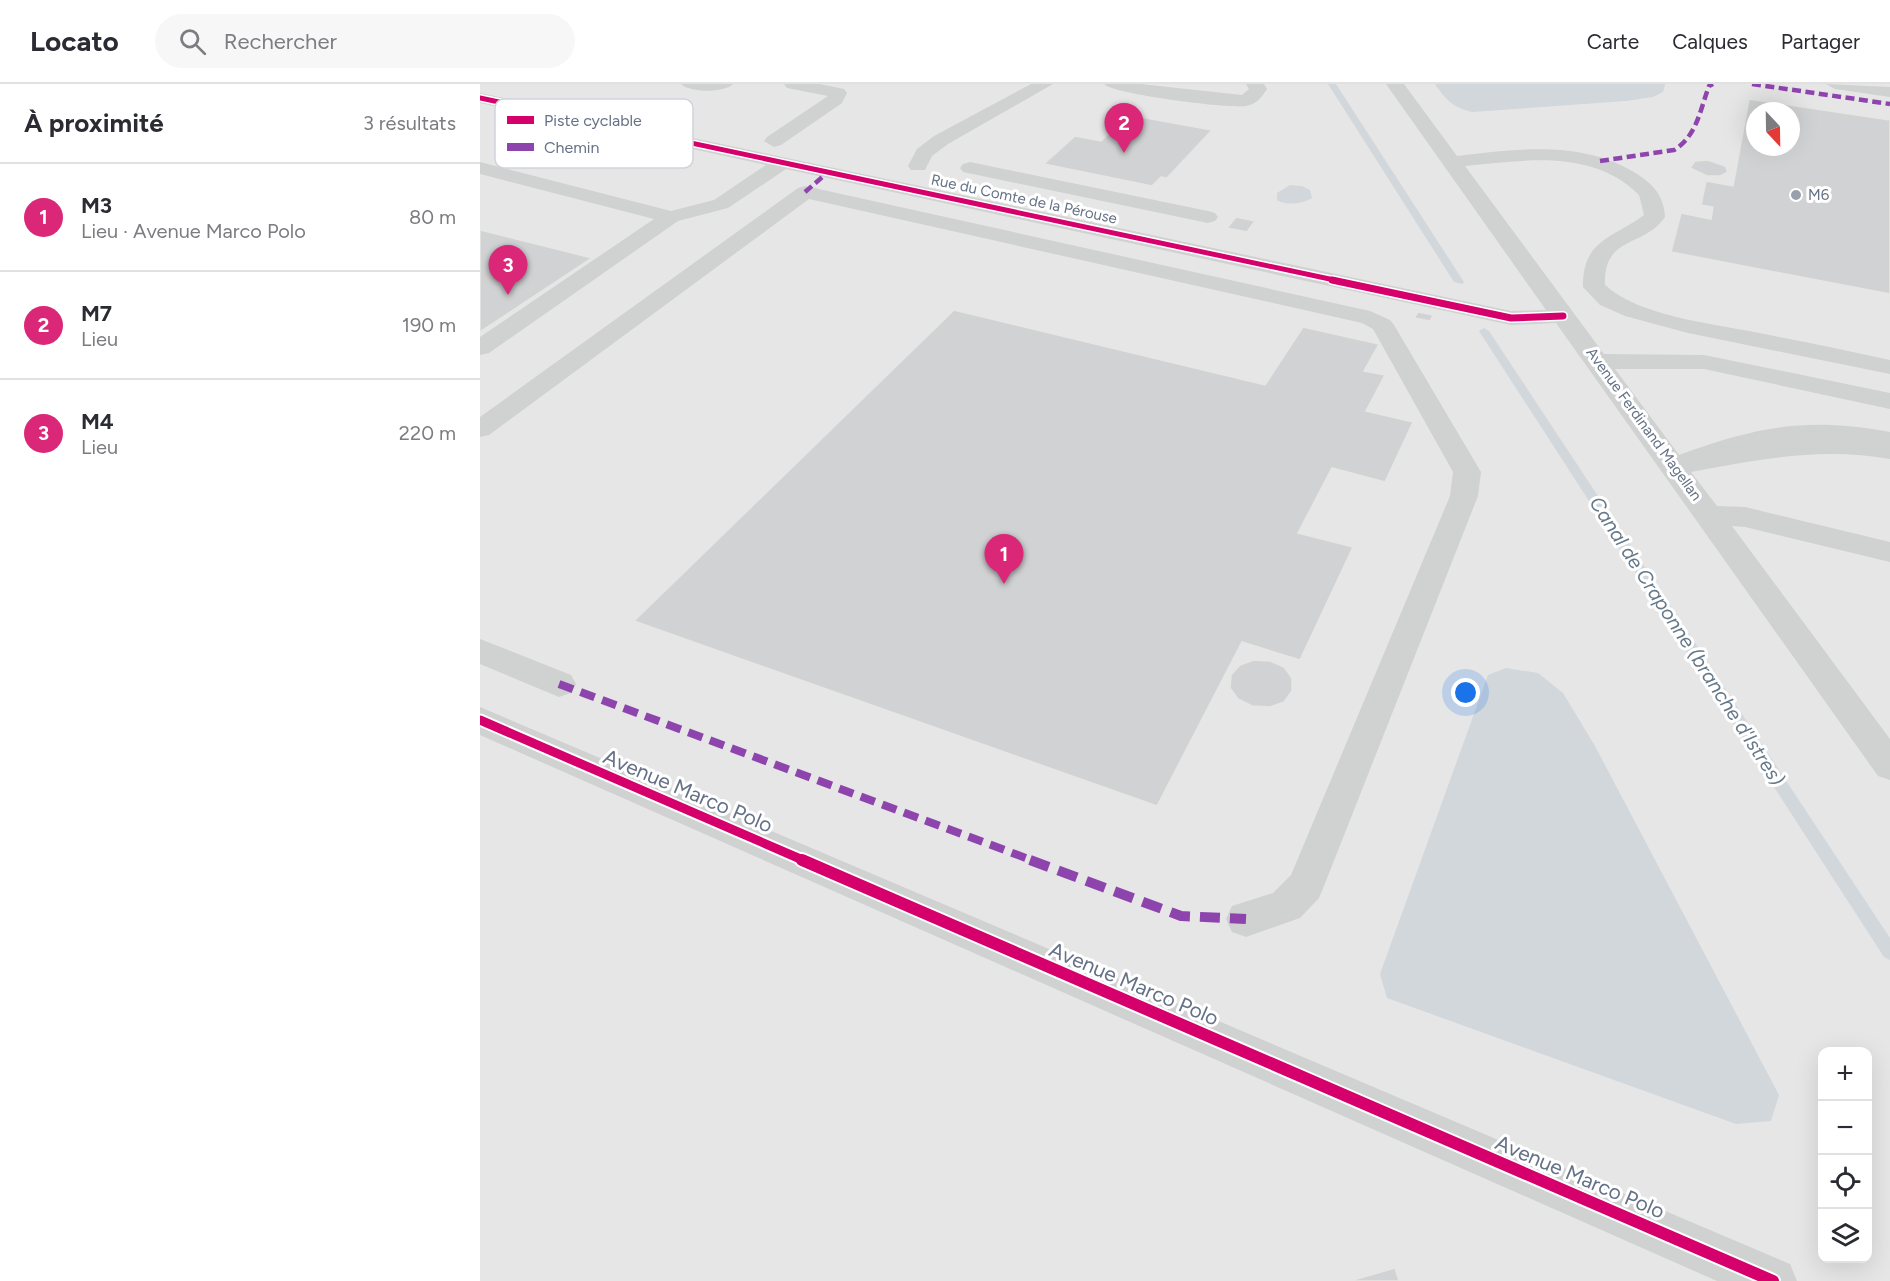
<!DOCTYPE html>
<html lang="fr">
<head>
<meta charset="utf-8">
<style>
  :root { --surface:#fff; --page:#f7f7f7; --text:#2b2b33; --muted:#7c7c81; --line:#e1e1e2; --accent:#db2777 }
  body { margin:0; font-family:Figtree,sans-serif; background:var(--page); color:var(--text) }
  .controls { position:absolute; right:18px; bottom:18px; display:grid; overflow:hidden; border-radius:12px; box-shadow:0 6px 24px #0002 }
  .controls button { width:54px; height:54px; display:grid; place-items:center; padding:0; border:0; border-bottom:2px solid var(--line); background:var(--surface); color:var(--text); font:30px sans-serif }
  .compass { position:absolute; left:1266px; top:18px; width:54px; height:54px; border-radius:50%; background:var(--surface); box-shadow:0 6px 24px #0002; rotate:158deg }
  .you { position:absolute; left:986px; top:609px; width:21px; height:21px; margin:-15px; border:4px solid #fff; border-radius:50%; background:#1a73e8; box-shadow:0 0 0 9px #1a73e833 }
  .badge { display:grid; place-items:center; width:39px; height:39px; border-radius:50%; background:var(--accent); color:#fff; font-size:20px; font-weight:700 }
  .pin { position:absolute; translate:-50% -50px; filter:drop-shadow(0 2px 3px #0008) }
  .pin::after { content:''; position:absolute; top:32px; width:21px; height:18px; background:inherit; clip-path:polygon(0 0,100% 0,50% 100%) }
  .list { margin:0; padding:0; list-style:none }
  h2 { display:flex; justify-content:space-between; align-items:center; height:78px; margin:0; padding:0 24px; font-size:26px }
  h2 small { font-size:20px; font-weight:400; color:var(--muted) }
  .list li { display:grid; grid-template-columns:39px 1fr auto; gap:18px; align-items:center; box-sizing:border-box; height:108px; padding:0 24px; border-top:2px solid var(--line) }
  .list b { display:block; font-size:22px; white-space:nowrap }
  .list p { margin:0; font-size:20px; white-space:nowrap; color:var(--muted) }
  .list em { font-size:20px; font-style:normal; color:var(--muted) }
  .icon { flex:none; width:33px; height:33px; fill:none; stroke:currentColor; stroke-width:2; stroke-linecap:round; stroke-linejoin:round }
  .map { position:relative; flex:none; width:1410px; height:1197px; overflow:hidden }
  header { display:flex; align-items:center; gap:36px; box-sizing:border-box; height:84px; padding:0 30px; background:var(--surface); border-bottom:2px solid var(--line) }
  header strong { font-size:28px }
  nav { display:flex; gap:33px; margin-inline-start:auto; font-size:21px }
  .search { width:420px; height:54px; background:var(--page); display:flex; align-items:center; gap:15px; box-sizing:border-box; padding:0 21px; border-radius:33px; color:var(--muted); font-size:22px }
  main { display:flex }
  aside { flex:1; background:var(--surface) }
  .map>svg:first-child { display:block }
  .built { fill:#e6e6e7; fill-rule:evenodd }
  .water { fill:#d2d7db }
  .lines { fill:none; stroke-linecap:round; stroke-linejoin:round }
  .stream { fill:#d2d7db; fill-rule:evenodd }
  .building { fill:#d1d2d3; stroke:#e6e6e4; stroke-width:1.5; fill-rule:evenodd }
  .minor { fill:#d0d1d1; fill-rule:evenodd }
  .quiet-far2 { stroke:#8e44ad; stroke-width:4.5; stroke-dasharray:9 4.5; stroke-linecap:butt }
  .quiet-far1 { stroke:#8e44ad; stroke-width:8; stroke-dasharray:15 8; stroke-linecap:butt }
  .quiet { stroke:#8e44ad; stroke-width:10; stroke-dasharray:20 10; stroke-linecap:butt }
  .cycleway-far3-casing { stroke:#fff; stroke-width:8 }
  .cycleway-far2-casing { stroke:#fff; stroke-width:10 }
  .cycleway-far1-casing { stroke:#fff; stroke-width:13 }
  .cycleway-casing { stroke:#fff; stroke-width:16 }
  .cycleway-far3 { stroke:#d6006c; stroke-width:5 }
  .cycleway-far2 { stroke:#d6006c; stroke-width:7 }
  .cycleway-far1 { stroke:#d6006c; stroke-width:9 }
  .cycleway { stroke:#d6006c; stroke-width:12 }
  .poi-dot { fill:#98a0ad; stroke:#fff; stroke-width:2 }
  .labels { text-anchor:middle; stroke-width:6; stroke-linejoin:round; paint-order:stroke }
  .far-poi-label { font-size:15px; fill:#657186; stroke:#fff; text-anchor:start }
  .far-street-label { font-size:15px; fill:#657186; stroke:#fff }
  .water-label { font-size:20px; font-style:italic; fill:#667989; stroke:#fff }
  .near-street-label { font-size:21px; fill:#657186; stroke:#fff }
  .key { fill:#fff; stroke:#d1d4db; stroke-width:1.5 }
  .key-label { font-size:16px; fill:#657186 }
</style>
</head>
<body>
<header>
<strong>Locato</strong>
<div class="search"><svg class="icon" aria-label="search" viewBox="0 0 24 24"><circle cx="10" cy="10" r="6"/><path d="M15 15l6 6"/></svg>Rechercher</div>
<nav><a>Carte</a><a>Calques</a><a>Partager</a></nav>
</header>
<main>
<aside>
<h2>À proximité<small>3 résultats</small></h2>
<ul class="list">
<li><span class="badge">1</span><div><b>M3</b><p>Lieu · Avenue Marco Polo</p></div><em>80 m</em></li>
<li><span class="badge">2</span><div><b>M7</b><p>Lieu</p></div><em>190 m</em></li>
<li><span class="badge">3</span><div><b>M4</b><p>Lieu</p></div><em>220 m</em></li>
</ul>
</aside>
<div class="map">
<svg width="1410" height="1197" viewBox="0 0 1410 1197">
  <rect width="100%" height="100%" fill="#f6f6f5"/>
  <!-- built -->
  <path class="built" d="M 0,0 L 1410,0 L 1410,1197 L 0,1197 ZM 1275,27 L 1311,27 L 1311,63 L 1275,63 ZM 1342,968 L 1388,968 L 1388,1174 L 1342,1174 Z"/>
  <!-- water -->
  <g class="water">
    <path d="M 955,0 L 1185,0 L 1185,1 L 1183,8 L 1173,13 L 1146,17 L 992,28 C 972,23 966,16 955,0 Z"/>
    <path d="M 810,101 L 822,102 L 830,106 L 832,114 C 823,120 806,122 797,116 L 797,109 Z"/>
    <polygon points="1026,584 1058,589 1083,609 1115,662 1299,1011 1291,1037 1256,1040 907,914 900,890 1008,591"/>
  </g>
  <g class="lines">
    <!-- stream -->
    <g class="stream">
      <polygon points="848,0 856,0 984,198 982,200 974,198"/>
      <polygon points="1004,244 1009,247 1410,854 1410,876 1404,873 999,247"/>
    </g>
  </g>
  <!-- building -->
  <g class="building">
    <path d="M 1269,15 L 1410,36 L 1410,210 L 1191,168 L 1201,129 L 1231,135 L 1233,123 L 1221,121 L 1226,97 L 1253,102 ZM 1275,27 L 1311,27 L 1311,63 L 1275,63 Z"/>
    <polygon points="649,31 732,46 687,94 681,93 672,102 564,80 595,52 621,57"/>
    <polygon points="1228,76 1245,82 1248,88 1240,92 1227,92 1210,84 1215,77"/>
    <polygon points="756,133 775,137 767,148 747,144"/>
    <polygon points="0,146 112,174 0,248"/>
    <polygon points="474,226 785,301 823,243 899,260 884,287 905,291 886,327 933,338 905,398 852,384 818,449 873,463 820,576 762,558 677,722 154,537"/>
    <polygon points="938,228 953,231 950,237 934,234"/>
    <polygon points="774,576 790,577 804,583 812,594 812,607 804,618 790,623 772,622 758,615 750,604 751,591 760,581"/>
    <polygon points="915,1184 919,1197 870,1197"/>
  </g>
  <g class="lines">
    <!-- minor -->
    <g class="minor">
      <path d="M 201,0 L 253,0 C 245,9 209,9 201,0 Z"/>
      <polygon points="304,0 340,0 364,5 367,9 362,19 301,61 294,63 284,57 287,53 348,12 307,4"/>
      <polygon points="551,0 573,0 468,60 452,72 445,86 431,86 428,82 437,65 454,52"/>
      <path d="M 624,0 L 661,0 L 762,11 L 769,5 L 766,0 L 784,0 L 787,5 C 781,14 777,20 766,22 C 750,25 632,10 624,0 Z"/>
      <path d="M 906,0 L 924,0 L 977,72 C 1036,65 1099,56 1152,87 C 1171,98 1184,110 1185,133 C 1164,164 1123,151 1125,201 C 1159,232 1229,239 1274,248 C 1319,257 1365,266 1410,276 L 1410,290 L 1208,249 L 1145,232 L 1120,221 L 1103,203 C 1102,156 1133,154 1164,131 L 1159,111 C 1113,65 1044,76 985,82 L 1124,270 L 1224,271 L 1410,309 L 1410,325 L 1224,285 L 1135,285 L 1199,371 C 1277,342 1328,333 1410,348 L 1410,375 C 1342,363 1279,375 1211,388 L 1237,422 L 1265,423 L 1410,458 L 1410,478 L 1265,443 L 1252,442 L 1410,655 L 1410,696 L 1398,692 L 1076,239 L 1031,241 L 306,85 L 248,124 L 198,137 L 9,269 L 0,271 L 0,253 L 174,135 L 0,90 L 0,78 L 191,127 L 234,116 L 286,81 L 0,19 L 0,9 L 1031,227 L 1066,226 Z"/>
      <polygon points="1346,0 1410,3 1410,13 1355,5"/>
      <polygon points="490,78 728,127 735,129 738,133 735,137 728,139 483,88 480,84 483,80"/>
      <polygon points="325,102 890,227 910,236 914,241 1001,388 998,412 844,802 839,814 820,834 766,853 752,848 746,835 752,822 793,809 811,791 970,412 973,388 893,245 882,239 329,115 9,351 0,353 0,333 318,104"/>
      <polygon points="0,555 91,591 96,600 91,609 79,613 0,580"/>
      <polygon points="0,623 1310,1180 1317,1197 1237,1197 0,651"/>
    </g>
    <!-- quiet-far2 -->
    <g class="quiet-far2">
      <polyline points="1272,0 1410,20"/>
      <path d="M 1120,77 L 1194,66 C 1217,52 1220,26 1229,2 L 1233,0"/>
      <polyline points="325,108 347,89"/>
    </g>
    <!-- quiet-far1 -->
    <polyline class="quiet-far1" points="79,600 554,777"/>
    <!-- quiet -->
    <polyline class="quiet" points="550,776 701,832 766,835"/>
    <!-- cycleway-far3 casing -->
    <g class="cycleway-far3-casing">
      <polyline id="cycleway-far3" points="0,14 859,197"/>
    </g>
    <!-- cycleway-far2 casing -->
    <g class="cycleway-far2-casing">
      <polyline id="cycleway-far2" points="852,196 1031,234 1083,232"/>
    </g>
    <!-- cycleway-far1 casing -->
    <g class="cycleway-far1-casing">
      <polyline id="cycleway-far1" points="0,636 325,777"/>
    </g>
    <!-- cycleway casing -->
    <g class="cycleway-casing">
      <polyline id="cycleway" points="322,776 1293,1197"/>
    </g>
    <!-- cycleway-far3 -->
    <use href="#cycleway-far3" class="cycleway-far3"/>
    <!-- cycleway-far2 -->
    <use href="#cycleway-far2" class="cycleway-far2"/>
    <!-- cycleway-far1 -->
    <use href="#cycleway-far1" class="cycleway-far1"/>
    <!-- cycleway -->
    <use href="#cycleway" class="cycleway"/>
  </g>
  <!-- markers -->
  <circle class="poi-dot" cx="1316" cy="111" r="6"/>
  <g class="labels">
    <!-- far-poi labels -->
    <g class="far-poi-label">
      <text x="1328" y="116">M6</text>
    </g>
    <!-- far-street labels -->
    <g class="far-street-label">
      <text transform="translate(544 115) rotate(12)" y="5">Rue du Comte de la Pérouse</text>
      <text transform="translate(1164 340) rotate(54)" y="5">Avenue Ferdinand Magellan</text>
    </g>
    <!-- water labels -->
    <g class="water-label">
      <text transform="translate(1207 557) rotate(57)" y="7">Canal de Craponne (branche d'Istres)</text>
    </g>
    <!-- near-street labels -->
    <g class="near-street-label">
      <text transform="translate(208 707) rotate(23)" y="7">Avenue Marco Polo</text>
      <text transform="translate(654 900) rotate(23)" y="7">Avenue Marco Polo</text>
      <text transform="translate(1100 1093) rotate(23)" y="7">Avenue Marco Polo</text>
    </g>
  </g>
  <!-- legend -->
  <rect x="15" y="15" width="198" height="69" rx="9" class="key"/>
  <rect x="27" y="32" width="27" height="8" fill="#d6006c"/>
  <rect x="27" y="59" width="27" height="8" fill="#8e44ad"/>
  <g class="key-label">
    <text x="64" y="42">Piste cyclable</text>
    <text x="64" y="69">Chemin</text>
  </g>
</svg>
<div class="controls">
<button>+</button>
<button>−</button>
<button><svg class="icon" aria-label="locate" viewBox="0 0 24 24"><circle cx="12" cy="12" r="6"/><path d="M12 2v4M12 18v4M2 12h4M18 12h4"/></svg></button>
<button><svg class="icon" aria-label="layers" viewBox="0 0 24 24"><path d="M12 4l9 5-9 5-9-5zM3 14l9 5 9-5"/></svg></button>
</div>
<svg class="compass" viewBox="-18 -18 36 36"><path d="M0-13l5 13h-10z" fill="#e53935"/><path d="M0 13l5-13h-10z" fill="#7c7c81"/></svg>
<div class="you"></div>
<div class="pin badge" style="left:524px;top:500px">1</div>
<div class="pin badge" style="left:644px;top:69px">2</div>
<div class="pin badge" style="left:28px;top:211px">3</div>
</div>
</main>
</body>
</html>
